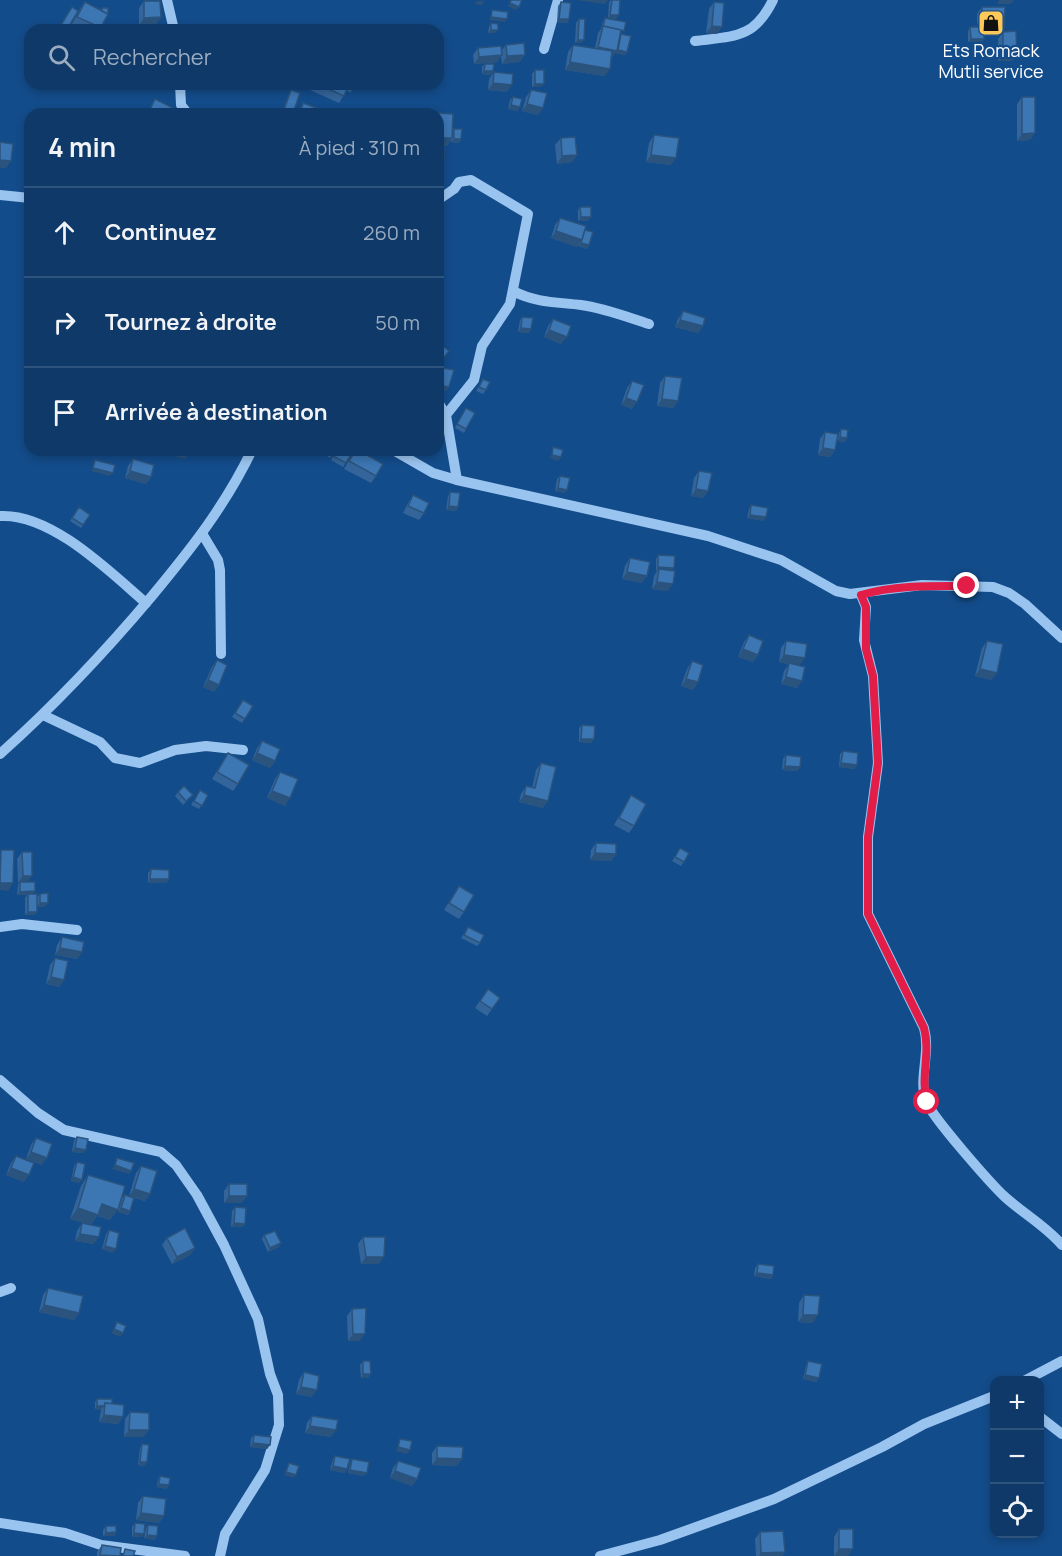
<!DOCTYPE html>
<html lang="fr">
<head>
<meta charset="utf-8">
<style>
  :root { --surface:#0e3968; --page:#17406e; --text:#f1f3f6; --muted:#9bacc0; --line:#2e537c }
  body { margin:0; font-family:Manrope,sans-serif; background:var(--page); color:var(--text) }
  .controls { position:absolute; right:18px; bottom:18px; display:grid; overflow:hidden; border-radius:12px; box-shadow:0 3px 9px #0003 }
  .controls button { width:54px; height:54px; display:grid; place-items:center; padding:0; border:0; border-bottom:2px solid var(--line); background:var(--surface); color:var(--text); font:30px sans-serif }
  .stop { position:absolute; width:18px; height:18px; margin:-14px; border:4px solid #e11d48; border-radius:50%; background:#fff }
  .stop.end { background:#e11d48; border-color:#fff; box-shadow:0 2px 6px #0008 }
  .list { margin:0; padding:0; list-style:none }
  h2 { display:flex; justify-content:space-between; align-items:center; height:78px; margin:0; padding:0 24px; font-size:26px }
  h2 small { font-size:20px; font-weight:400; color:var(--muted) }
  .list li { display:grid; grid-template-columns:39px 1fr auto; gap:18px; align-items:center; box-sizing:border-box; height:90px; padding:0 24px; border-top:2px solid var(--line) }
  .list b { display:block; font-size:22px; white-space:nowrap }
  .list em { font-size:20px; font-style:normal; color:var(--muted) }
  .icon { flex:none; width:33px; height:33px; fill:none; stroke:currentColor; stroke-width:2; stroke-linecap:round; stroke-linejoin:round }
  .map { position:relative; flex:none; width:1062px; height:1556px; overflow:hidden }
  .search { position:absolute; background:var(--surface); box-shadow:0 3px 9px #0003; left:24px; top:24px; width:420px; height:66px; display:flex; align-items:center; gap:15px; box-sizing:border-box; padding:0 21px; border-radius:18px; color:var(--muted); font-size:22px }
  .panel { position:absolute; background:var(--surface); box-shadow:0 3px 9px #0003; left:24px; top:108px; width:420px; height:348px; border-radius:18px }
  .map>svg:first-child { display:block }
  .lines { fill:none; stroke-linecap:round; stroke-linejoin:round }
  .minor { stroke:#9ac4f0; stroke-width:10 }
  .wall { fill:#34659a }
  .shaded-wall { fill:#2a537d }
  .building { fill:#3c76b3; stroke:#2a537d; stroke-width:1.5 }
  .route { stroke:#e11d48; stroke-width:8 }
  .labels { text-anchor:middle; stroke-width:4.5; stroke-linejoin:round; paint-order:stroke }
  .poi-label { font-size:18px; fill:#fff; stroke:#134c8a }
</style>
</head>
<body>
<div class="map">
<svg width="1062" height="1556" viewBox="0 0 1062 1556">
  <rect width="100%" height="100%" fill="#134c8a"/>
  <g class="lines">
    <!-- minor -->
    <g class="minor">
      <polyline points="167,0 174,30"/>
      <path d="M 695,41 C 734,36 754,39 773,0"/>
      <polyline points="544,49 558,0"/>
      <polyline points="180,84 181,105 188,114"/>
      <polyline points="0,195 30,198"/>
      <polyline points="438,200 454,189 459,182 471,180 528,214 510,304 482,346 474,380 446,415"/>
      <path d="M 513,291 C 536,303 557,302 581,305 C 604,308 627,317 649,324"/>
      <polyline points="438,402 446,415 457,480"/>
      <polyline points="393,450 433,473 457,480 708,536 781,560 836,591 850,594 922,585 993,587 1009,593 1025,604 1062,638"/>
      <path d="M 0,516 C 51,513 109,571 146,603"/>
      <polyline points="203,535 218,560 220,570 221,654"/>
      <path d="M 861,595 L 866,607 L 864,640 L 873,676 L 878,763 L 868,837 L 868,914 L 924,1028 C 931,1053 918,1079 926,1101 C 932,1117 991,1184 1005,1197 C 1024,1214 1046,1226 1062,1245"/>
      <polyline points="43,715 100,742 115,758 140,763 175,750 206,746 243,750"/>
      <path d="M 0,754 C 55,705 104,653 152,596 C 191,549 225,506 252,450"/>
      <polyline points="0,927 22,924 77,930"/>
      <polyline points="0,1080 38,1113 64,1130 161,1152 176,1165 197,1195 224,1245 258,1319 270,1374 278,1395 279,1425 265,1470 225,1534 220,1556"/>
      <polyline points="0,1292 11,1288"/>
      <polyline points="1026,1380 1062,1361"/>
      <polyline points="1040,1417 1062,1434"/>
      <polyline points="0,1523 65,1533 101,1545 185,1556"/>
      <polyline points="600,1556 660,1540 774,1499 882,1447 924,1424 994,1396"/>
    </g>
  </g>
  <!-- wall -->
  <g class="wall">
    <polygon points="611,0 620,0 616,19 608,18 609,2"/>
    <polygon points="144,1 161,17 156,24 139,25 139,8"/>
    <polygon points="85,2 100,10 102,8 100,29 102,30 84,30 72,24 80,9"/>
    <polygon points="561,2 569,19 567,23 557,22 558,6"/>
    <polygon points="714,2 717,34 706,33 709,9"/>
    <polygon points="982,7 1004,29 999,36 984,36 982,42 968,42 968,31 970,27 984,27 984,24 977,24 977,14"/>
    <polygon points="605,18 622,34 627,52 625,55 615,53 611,58 605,76 565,70 568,52 573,45 595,48 598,33 601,29 603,21"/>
    <polygon points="579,19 582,43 575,43 576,23"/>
    <polygon points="491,23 495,33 488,33 489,27"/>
    <polygon points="1003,32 1017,54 1012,61 998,61 998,39"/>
    <polygon points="506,45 520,62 502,64 501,56 497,62 474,64 473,55 478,48 501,51"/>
    <polygon points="485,64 493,71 491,75 482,74 482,67"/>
    <polygon points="535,70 541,87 532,87 532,74"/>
    <polygon points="494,72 507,92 488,90 489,79"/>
    <polygon points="313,84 356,84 350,93 347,90 339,103 310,90"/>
    <polygon points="291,90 292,114 282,113 289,94"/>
    <polygon points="531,90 543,108 538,115 522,111 526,97"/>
    <polygon points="513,97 520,107 517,111 508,109 510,100"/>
    <polygon points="1022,97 1035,133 1030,140 1017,141 1017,104"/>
    <polygon points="303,103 333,114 297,114"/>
    <polygon points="436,113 453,114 452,132 454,129 462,129 461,139 459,143 451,142 451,139 447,146 438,145 438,114 435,114"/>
    <polygon points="654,135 671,165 646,162 649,143"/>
    <polygon points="561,138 577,155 572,162 557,164 555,145"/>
    <polygon points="580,207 588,221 578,221 578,210"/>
    <polygon points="560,218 585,230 589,245 587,249 578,246 579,243 577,247 551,238 555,225"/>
    <polygon points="683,311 703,326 698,333 675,327 678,319"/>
    <polygon points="522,317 531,329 529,333 518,332 520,320"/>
    <polygon points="553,319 561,344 544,337 548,326"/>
    <polygon points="443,368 449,387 446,391 438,389 438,381 441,371"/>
    <polygon points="665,376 678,401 673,408 657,406 660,383"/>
    <polygon points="483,379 486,390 483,394 476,391"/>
    <polygon points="632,381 632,409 621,405 627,388"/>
    <polygon points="466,408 466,429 464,433 455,428"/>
    <polygon points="841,429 845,442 838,441 839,433"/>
    <polygon points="825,432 835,450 830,457 818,455 820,439"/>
    <polygon points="318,450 336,450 330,458"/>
    <polygon points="337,450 352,453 343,467 331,460"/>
    <polygon points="355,450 376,476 371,483 344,469"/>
    <polygon points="133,459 151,477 146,484 125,478 128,466"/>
    <polygon points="699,471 708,491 703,498 691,496 694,478"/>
    <polygon points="560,476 565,493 555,491 557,479"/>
    <polygon points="450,492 458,507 456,511 446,510 448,496"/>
    <polygon points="413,495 424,513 419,520 403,513 408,503"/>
    <polygon points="751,505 764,521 747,518 749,509"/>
    <polygon points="79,507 90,515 81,528 70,521"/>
    <polygon points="658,555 672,571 668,591 652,589 654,576 657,571 656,571 656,559"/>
    <polygon points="630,558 642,583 622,579 625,566"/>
    <polygon points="749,635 758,655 753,662 738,657 744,642"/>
    <polygon points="786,641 800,665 791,664 797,688 781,684 784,671 789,664 779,662 781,648"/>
    <polygon points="987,641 992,680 975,676 982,648"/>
    <polygon points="217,660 219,685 214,692 203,687 212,667"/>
    <polygon points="692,661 698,682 693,690 681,686 687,669"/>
    <polygon points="243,700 253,706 242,723 232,717"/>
    <polygon points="582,725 594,739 591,743 579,742 579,728"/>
    <polygon points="262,741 275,761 270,768 252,760 257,748"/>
    <polygon points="843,751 857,765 854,769 839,767 840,754"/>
    <polygon points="228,753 238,784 233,791 212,779"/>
    <polygon points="786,755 800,767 797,771 782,770 783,759"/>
    <polygon points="541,763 543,808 519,802 521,794 526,786 532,788 536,770"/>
    <polygon points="280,772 285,806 267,798 275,779"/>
    <polygon points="200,790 208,795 199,809 191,805"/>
    <polygon points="178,792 193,795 183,805 175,796"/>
    <polygon points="631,795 634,826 629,833 614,825"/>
    <polygon points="596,843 616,854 611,861 590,860 591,850"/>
    <polygon points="680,848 689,853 681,866 672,861"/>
    <polygon points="22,852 28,882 35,891 33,894 37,912 34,915 25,915 25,898 27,895 17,895 18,885 19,883 18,883 17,859"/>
    <polygon points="151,869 169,879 166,883 148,883 148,873"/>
    <polygon points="459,886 464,912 459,919 444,910"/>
    <polygon points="40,894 46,906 37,907 37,897"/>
    <polygon points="468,927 480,943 477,946 461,938"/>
    <polygon points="62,937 82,952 77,959 55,955 57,945"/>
    <polygon points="55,958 64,980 59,987 46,984 50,965"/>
    <polygon points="488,989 500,998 487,1016 475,1008"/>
    <polygon points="77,1137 83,1153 72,1152 74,1140"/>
    <polygon points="36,1138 42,1165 26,1159 31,1145"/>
    <polygon points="16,1156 24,1182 6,1175 11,1163"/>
    <polygon points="77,1162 79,1183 71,1181 74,1166"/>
    <polygon points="141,1166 150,1194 145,1201 134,1198 130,1211 128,1215 118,1212 122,1198 125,1195 129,1196 136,1173"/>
    <polygon points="88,1175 110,1220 97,1216 91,1225 94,1244 75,1241 77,1231 82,1223 88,1224 70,1219 81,1186"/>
    <polygon points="229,1184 242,1203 224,1203 224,1191"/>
    <polygon points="235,1207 245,1224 242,1227 231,1227 232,1211"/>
    <polygon points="109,1230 113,1253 102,1249 106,1234"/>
    <polygon points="264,1235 279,1247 268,1252 262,1239"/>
    <polygon points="363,1237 379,1264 361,1264 358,1244"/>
    <polygon points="167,1238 195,1248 190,1255 172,1264 162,1245"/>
    <polygon points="758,1264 773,1275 771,1279 754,1276 755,1268"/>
    <polygon points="48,1288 79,1313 74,1320 39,1312 43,1295"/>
    <polygon points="804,1295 813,1323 798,1322 799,1303"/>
    <polygon points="352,1309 360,1341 348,1341 347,1316"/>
    <polygon points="363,1361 371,1374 368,1378 361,1378 360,1365"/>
    <polygon points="808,1361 819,1378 816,1382 803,1379 806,1365"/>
    <polygon points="304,1372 312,1397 296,1394 299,1380"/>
    <polygon points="97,1399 112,1404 123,1417 118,1424 99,1422 101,1410 95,1409 95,1402"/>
    <polygon points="130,1412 144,1437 124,1437 125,1419"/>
    <polygon points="312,1416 331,1437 305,1433 307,1423"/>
    <polygon points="254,1435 270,1445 267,1449 250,1447 251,1438"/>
    <polygon points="142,1444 145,1466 138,1465 140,1448"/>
    <polygon points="437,1446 457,1466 432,1465 432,1453"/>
    <polygon points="335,1456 347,1469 345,1473 330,1470 333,1459"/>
    <polygon points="352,1459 364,1476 348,1473 350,1463"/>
    <polygon points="398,1461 417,1479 412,1486 390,1478 393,1468"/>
    <polygon points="160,1476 167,1489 157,1487 158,1480"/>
    <polygon points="143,1496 164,1516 159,1523 136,1520 138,1503"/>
    <polygon points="135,1523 144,1534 142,1537 132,1537 132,1527"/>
    <polygon points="148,1525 155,1540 144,1538 146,1528"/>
    <polygon points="106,1526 116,1532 114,1536 103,1536 103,1530"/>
    <polygon points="839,1529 848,1556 834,1556 834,1537"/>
    <polygon points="760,1532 785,1552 782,1556 756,1556 755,1539"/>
    <polygon points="102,1545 120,1556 97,1556 97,1552"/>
  </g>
  <!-- shaded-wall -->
  <g class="shaded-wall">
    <polygon points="575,0 608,0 605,4"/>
    <polygon points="999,0 1014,0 1011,4 997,4"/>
    <polygon points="477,1 484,1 482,5 474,4"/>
    <polygon points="510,3 519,7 516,10 507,6"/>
    <polygon points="610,15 619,15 616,19 608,18"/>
    <polygon points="161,17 156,24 139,25 144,18"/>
    <polygon points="491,17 507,19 505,22 489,20"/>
    <polygon points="982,17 989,17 984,24 977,24"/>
    <polygon points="559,19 569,19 567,23 557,22"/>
    <polygon points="712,26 722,27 717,34 706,33"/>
    <polygon points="989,29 1004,29 999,36 984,36"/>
    <polygon points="491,30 498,30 495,33 488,33"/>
    <polygon points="971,39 984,39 982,42 968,42"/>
    <polygon points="578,40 584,40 582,43 575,43"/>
    <polygon points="598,47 617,51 612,58 593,54"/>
    <polygon points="618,50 627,52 625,55 615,53"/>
    <polygon points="1003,54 1017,54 1012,61 998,61"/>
    <polygon points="502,55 497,62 474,64 479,57"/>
    <polygon points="525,55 520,62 502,64 507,56"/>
    <polygon points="570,62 610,69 605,76 565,70"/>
    <polygon points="484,71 493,71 491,75 482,74"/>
    <polygon points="493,83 512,85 507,92 488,90"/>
    <polygon points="535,84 544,84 541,87 532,87"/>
    <polygon points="527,104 543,108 538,115 522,111"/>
    <polygon points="511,105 520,107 517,111 508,109"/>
    <polygon points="284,110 293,113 292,114 282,113"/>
    <polygon points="301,111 310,114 298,114"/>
    <polygon points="1035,133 1030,140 1017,141 1022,134"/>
    <polygon points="438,138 452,138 447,146 438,145"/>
    <polygon points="454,139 461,139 459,143 451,142"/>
    <polygon points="577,155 572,162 557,164 562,156"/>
    <polygon points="651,155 676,158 671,165 646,162"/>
    <polygon points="438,159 444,159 441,162 438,162"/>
    <polygon points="0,160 11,161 6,168 0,168"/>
    <polygon points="581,217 591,217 588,221 578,221"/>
    <polygon points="556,231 582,240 577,247 551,238"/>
    <polygon points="581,243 589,245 587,249 578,246"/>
    <polygon points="680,320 703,326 698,333 675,327"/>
    <polygon points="521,328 531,329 529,333 518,332"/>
    <polygon points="549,330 567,337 561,344 544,337"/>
    <polygon points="439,385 449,387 446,391 438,389"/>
    <polygon points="626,398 637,402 632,409 621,405"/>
    <polygon points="662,399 678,401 673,408 657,406"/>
    <polygon points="840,437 847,438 845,442 838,441"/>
    <polygon points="823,448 835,450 830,457 818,455"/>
    <polygon points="175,450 183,450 190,452 185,459 171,455"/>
    <polygon points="552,455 561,457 558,461 549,458"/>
    <polygon points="93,468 113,473 110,476 91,471"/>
    <polygon points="130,471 151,477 146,484 125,478"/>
    <polygon points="558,488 567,490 565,493 555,491"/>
    <polygon points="696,489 708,491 703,498 691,496"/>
    <polygon points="449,506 458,507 456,511 446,510"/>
    <polygon points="750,515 766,517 764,521 747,518"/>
    <polygon points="658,567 674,568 671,572 659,569 657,571 656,571"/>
    <polygon points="627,572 647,576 642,583 622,579"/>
    <polygon points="657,582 673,584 668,591 652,589"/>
    <polygon points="743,649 758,655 753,662 738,657"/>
    <polygon points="784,655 805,658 800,665 779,662"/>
    <polygon points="980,669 997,673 992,680 975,676"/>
    <polygon points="786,677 802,681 797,688 781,684"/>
    <polygon points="686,679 698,682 693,690 681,686"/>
    <polygon points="208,680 219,685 214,692 203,687"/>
    <polygon points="581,739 594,739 591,743 579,742"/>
    <polygon points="257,753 275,761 270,768 252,760"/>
    <polygon points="841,763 857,765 854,769 839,767"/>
    <polygon points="785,766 800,767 797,771 782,770"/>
    <polygon points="272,791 290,798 285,806 267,798"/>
    <polygon points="524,795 548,801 543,808 519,802"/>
    <polygon points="595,853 616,854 611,861 590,860"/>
    <polygon points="23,876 32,876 27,883 18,883"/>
    <polygon points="150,879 169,879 166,883 148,883"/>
    <polygon points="0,883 13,883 8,891 0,890"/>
    <polygon points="35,891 33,895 17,895 20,892"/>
    <polygon points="40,903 48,903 46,906 37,907"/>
    <polygon points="28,912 37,912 34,915 25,915"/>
    <polygon points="60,948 82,952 77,959 55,955"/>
    <polygon points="51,977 64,980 59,987 46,984"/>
    <polygon points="75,1148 86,1150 83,1153 72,1152"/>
    <polygon points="31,1152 47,1158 42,1165 26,1159"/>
    <polygon points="115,1165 131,1171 129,1174 112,1169"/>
    <polygon points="11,1168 29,1175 24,1182 6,1175"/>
    <polygon points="73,1177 82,1180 79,1183 71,1181"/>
    <polygon points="134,1189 150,1194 145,1201 129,1196"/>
    <polygon points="229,1196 247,1196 242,1203 224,1203"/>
    <polygon points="102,1204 118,1210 110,1220 97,1216 91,1225 70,1219 78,1208"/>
    <polygon points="121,1208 130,1211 128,1215 118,1212"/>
    <polygon points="234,1223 245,1224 242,1227 231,1227"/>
    <polygon points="80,1234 99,1237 94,1244 75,1241"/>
    <polygon points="281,1243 279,1247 268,1252 270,1248"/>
    <polygon points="105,1246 116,1249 113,1253 102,1249"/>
    <polygon points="195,1248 190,1255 172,1264 177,1257"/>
    <polygon points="366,1257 384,1257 379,1264 361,1264"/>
    <polygon points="757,1273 773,1275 771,1279 754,1276"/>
    <polygon points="44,1305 79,1313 74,1320 39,1312"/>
    <polygon points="803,1315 818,1315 813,1323 798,1322"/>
    <polygon points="114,1329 123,1333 120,1337 111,1333"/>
    <polygon points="353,1334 365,1334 360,1341 348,1341"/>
    <polygon points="363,1374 371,1374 368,1378 361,1378"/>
    <polygon points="805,1375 819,1378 816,1382 803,1379"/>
    <polygon points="301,1387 317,1390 312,1397 296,1394"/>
    <polygon points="97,1406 104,1406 101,1410 95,1409"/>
    <polygon points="104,1415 123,1417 118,1424 99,1422"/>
    <polygon points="310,1426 336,1430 331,1437 305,1433"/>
    <polygon points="129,1430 149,1430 144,1437 124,1437"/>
    <polygon points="253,1443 270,1445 267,1449 250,1447"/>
    <polygon points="398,1447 410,1450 407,1454 396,1451"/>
    <polygon points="437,1458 462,1459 457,1466 432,1465"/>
    <polygon points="140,1462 147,1462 145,1466 138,1465"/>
    <polygon points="333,1466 347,1469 345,1473 330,1470"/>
    <polygon points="350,1470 367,1473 364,1476 348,1473"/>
    <polygon points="395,1471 417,1479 412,1486 390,1478"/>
    <polygon points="286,1472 296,1475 294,1478 284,1475"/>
    <polygon points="159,1484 169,1485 167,1489 157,1487"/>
    <polygon points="141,1513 164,1516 159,1523 136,1520"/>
    <polygon points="116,1532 114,1536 103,1536 106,1533"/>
    <polygon points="134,1533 144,1534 142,1537 132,1537"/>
    <polygon points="147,1535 157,1536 155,1540 144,1538"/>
    <polygon points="839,1549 853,1549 848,1556 834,1556"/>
    <polygon points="785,1552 782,1556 759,1556 761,1553"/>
  </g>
  <!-- building -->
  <g class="building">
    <polygon points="511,0 522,0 519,7 510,3"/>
    <polygon points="612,0 620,0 619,15 610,15"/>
    <polygon points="144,1 160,1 161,17 144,18"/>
    <polygon points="85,2 108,14 100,29 102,30 92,30 95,25 77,17"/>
    <polygon points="561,2 571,3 569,19 559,19"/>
    <polygon points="714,2 724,3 722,27 712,26"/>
    <polygon points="72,7 78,11 67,30 58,30"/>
    <polygon points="982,7 1005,7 1004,29 989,29 989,17 982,17"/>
    <polygon points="102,8 108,8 108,14 102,11"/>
    <polygon points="492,10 508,12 507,19 491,17"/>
    <polygon points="605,18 626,22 624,31 603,26"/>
    <polygon points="579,19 585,19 584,40 578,40"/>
    <polygon points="491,23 498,24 498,30 491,30"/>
    <polygon points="603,26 621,30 617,51 598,47"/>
    <polygon points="970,27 984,27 984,39 971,39"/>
    <polygon points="1016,31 1017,54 1003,54 1003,32"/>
    <polygon points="621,34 631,36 627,52 618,50"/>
    <polygon points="524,43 525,55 507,56 506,45"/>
    <polygon points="573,45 612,51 610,69 570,62"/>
    <polygon points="501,46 502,55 479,57 478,48"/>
    <polygon points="485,64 494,64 493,71 484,71"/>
    <rect x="535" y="70" width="9" height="14"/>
    <polygon points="494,72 513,74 512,85 493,83"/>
    <polygon points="317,84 337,84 347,89 344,96"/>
    <polygon points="291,90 300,93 293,113 284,110"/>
    <polygon points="531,90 547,93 543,108 527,104"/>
    <polygon points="513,97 522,99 520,107 511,105"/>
    <polygon points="1022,97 1035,97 1035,133 1022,134"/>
    <polygon points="155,99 175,109 172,114 148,114"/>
    <polygon points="303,103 333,114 310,114 301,111"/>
    <polygon points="436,113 453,114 452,138 438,138 438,114 436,114"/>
    <polygon points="454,129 462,129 461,139 454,139"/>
    <polygon points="654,135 679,138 676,158 651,155"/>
    <polygon points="575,137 577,155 562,156 561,138"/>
    <polygon points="0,142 13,144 11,161 0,160"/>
    <rect x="438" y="149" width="6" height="10"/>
    <polygon points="580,207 591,207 591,217 581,217"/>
    <polygon points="560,218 586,226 582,240 556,231"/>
    <polygon points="585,230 593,232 589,245 581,243"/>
    <polygon points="683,311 705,318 703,326 680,320"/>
    <polygon points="522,317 533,318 531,329 521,328"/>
    <polygon points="553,319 571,326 567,337 549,330"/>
    <polygon points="438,342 449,351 438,365"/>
    <polygon points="443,368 454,370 449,387 439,385"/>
    <polygon points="665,376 682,378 678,401 662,399"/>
    <polygon points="483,379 490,382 486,390 479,387"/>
    <polygon points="632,381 644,385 637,402 626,398"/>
    <polygon points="466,408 475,413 466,429 457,424"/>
    <polygon points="438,416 443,418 439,427 438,427"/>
    <polygon points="841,429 848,430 847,438 840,437"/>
    <polygon points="825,432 838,434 835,450 823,448"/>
    <polygon points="553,447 563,450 561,457 552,455"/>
    <polygon points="337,450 347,450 352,453 346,463 333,456"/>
    <polygon points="356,450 358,450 383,464 376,476 349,461"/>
    <polygon points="133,459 154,465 151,477 130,471"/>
    <polygon points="95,460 115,465 113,473 93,468"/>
    <polygon points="699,471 712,473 708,491 696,489"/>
    <polygon points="560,476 570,478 567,490 558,488"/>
    <polygon points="450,492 460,493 458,507 449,506"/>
    <polygon points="413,495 429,503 424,513 408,506"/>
    <polygon points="751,505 768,508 766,517 750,515"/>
    <polygon points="79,507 90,515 83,525 72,518"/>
    <polygon points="658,555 675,556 674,568 658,567"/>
    <polygon points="630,558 650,562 647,576 627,572"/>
    <polygon points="659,569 675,571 673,584 657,582"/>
    <polygon points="749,635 763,641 758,655 743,649"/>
    <polygon points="786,641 807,644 805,658 784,655"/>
    <polygon points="987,641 1003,644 997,673 980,669"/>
    <polygon points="217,660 227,665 219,685 208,680"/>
    <polygon points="692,661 703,665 698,682 686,679"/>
    <polygon points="789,663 805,667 802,681 786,677"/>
    <polygon points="243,700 253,706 245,719 235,713"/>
    <polygon points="582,725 595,726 594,739 581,739"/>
    <polygon points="262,741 280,749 275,761 257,753"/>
    <polygon points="843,751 858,753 857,765 841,763"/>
    <polygon points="228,753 249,765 238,784 217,772"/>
    <polygon points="786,755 801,757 800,767 785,766"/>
    <polygon points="541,763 556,767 548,801 524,795 526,786 535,788"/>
    <polygon points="280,772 298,779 290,798 272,791"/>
    <polygon points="184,786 193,795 186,801 178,792"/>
    <polygon points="200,790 208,795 202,806 194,801"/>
    <polygon points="631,795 646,804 634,826 619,818"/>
    <polygon points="596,843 616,844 616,854 595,853"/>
    <polygon points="680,848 689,853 684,862 675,857"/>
    <polygon points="1,850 14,850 13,883 0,883"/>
    <polygon points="22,852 32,852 32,876 23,876"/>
    <polygon points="151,869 169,870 169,879 150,879"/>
    <polygon points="20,882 35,882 35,891 20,892"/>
    <polygon points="459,886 474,895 464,912 449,903"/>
    <polygon points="48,893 48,903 40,903 40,894"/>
    <rect x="28" y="894" width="9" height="18"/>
    <polygon points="468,927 484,935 480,943 464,935"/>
    <polygon points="62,937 84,942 82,952 60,948"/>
    <polygon points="55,958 68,961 64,980 51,977"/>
    <polygon points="488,989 500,998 492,1009 480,1001"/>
    <polygon points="77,1137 88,1139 86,1150 75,1148"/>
    <polygon points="36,1138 52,1144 47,1158 31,1152"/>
    <polygon points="16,1156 34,1163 29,1175 11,1168"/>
    <polygon points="117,1158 134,1163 131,1171 115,1165"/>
    <polygon points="77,1162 85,1164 82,1180 73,1177"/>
    <polygon points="141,1166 157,1171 150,1194 134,1189"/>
    <polygon points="88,1175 125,1186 118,1210 102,1204 98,1215 78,1208"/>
    <rect x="229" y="1184" width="18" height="12"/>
    <polygon points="125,1195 134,1198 130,1211 121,1208"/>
    <polygon points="235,1207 246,1208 245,1224 234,1223"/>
    <polygon points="82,1223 101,1227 99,1237 80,1234"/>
    <polygon points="185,1228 195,1248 177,1257 167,1238"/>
    <polygon points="109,1230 119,1233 116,1249 105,1246"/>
    <polygon points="275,1231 281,1243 270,1248 264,1235"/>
    <polygon points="363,1237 385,1237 384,1257 366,1257"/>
    <polygon points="758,1264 774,1266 773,1275 757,1273"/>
    <polygon points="48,1288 83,1296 79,1313 44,1305"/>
    <polygon points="804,1295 820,1296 818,1315 803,1315"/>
    <polygon points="366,1308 365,1334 353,1334 352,1309"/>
    <polygon points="117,1322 126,1326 123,1333 114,1329"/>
    <polygon points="363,1361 370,1361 371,1374 363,1374"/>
    <polygon points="808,1361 822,1364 819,1378 805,1375"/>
    <polygon points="304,1372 319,1376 317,1390 301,1387"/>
    <polygon points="97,1399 112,1399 112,1404 105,1403 104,1406 97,1406"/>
    <polygon points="105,1403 124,1405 123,1417 104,1415"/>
    <polygon points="130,1412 149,1413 149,1430 129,1430"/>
    <polygon points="312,1416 338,1420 336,1430 310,1426"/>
    <polygon points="254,1435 271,1437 270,1445 253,1443"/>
    <polygon points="400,1439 412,1441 410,1450 398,1447"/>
    <polygon points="142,1444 149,1445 147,1462 140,1462"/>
    <polygon points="437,1446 463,1447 462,1459 437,1458"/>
    <polygon points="335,1456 350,1459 347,1469 333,1466"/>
    <polygon points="352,1459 369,1462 367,1473 350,1470"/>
    <polygon points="398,1461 421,1468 417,1479 395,1471"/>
    <polygon points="289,1463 299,1466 296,1475 286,1472"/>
    <polygon points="160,1476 170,1478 169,1485 159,1484"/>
    <polygon points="143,1496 166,1499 164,1516 141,1513"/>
    <polygon points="135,1523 145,1524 144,1534 134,1533"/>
    <polygon points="148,1525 158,1526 157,1536 147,1535"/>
    <polygon points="106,1526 116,1526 116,1532 106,1533"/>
    <rect x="839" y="1529" width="14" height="20"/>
    <polygon points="783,1531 785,1552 761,1553 760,1532"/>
    <polygon points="102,1545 121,1548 120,1556 100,1555"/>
    <polygon points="125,1549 135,1551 133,1556 123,1556"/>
  </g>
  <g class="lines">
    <!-- route -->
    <path class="route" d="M 927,1102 C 920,1077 931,1053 924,1028 L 868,914 L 868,837 L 878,763 L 873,676 L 866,649 L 866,607 L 861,595 C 895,585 931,586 967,586"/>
  </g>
  <!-- icons -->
  <defs>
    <g id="shop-square" transform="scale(1.35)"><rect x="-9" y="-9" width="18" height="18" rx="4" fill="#ffc959" stroke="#134c8a"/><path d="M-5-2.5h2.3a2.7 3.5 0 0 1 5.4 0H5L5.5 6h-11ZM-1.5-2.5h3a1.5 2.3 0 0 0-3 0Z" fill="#111"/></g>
  </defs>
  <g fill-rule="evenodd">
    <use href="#shop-square" x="991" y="23"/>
  </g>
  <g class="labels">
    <!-- poi labels -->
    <g class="poi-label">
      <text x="991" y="57">Ets Romack<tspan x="991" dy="21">Mutli service</tspan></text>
    </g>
  </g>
</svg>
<div class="controls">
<button>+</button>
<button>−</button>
<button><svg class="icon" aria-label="locate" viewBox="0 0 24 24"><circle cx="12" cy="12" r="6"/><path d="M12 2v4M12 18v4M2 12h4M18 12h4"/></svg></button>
</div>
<div class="stop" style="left:927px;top:1102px"></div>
<div class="stop end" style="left:967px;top:586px"></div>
<div class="search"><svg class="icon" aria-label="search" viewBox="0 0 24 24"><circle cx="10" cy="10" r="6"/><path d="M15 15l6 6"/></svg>Rechercher</div>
<section class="panel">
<h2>4 min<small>À pied · 310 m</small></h2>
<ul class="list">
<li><svg class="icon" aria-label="ahead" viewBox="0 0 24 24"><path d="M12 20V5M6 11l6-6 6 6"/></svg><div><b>Continuez</b></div><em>260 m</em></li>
<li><svg class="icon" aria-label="right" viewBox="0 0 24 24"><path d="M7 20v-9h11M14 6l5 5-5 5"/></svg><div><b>Tournez à droite</b></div><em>50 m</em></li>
<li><svg class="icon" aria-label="arrive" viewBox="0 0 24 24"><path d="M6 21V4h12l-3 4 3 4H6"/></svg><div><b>Arrivée à destination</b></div></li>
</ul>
</section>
</div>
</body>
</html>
